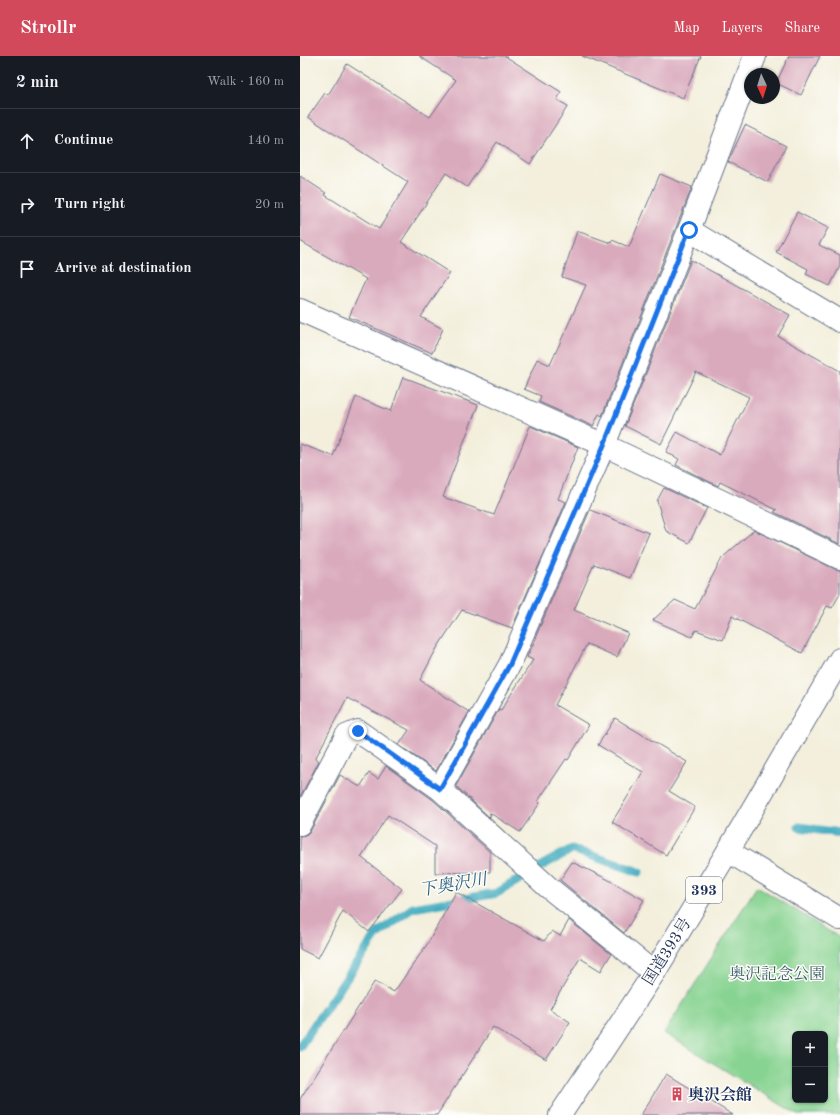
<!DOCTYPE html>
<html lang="en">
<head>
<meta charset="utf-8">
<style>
  :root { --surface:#171b24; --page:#242831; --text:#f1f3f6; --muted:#9ea1a6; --line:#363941; --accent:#d1495b }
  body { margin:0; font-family:"Old Standard TT","Noto Serif JP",serif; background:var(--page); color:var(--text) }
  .controls { position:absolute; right:12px; bottom:12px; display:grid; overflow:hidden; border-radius:6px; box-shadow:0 1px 3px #0004 }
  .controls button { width:36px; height:36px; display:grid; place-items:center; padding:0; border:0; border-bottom:1px solid var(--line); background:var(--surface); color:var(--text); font:20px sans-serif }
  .compass { position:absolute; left:444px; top:12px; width:36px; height:36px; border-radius:50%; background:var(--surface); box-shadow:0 1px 3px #0004; rotate:176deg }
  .stop { position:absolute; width:12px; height:12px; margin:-9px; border:3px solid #1a73e8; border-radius:50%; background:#fff }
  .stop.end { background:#1a73e8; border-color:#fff; box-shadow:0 1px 4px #0008 }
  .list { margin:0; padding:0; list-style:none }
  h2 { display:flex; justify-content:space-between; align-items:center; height:52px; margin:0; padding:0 16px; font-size:17px }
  h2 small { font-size:13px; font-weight:400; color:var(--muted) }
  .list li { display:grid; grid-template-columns:26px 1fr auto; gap:12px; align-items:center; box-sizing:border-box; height:64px; padding:0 16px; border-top:1px solid var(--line) }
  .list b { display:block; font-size:15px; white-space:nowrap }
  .list em { font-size:13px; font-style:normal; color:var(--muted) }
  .icon { flex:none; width:22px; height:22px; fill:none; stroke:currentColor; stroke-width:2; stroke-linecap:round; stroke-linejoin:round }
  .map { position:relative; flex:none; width:540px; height:1059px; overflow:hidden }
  header { display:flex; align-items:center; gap:24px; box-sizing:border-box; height:56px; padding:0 20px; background:var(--accent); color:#fff }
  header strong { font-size:19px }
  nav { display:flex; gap:22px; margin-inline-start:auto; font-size:14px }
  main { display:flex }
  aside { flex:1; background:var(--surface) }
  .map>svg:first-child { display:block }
  .green { fill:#87d391; stroke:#518178; fill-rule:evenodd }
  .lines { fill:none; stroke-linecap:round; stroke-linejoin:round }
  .stream { stroke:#3fabbf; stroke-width:9 }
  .building { fill:#d9a9bc }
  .minor-casing { stroke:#67728a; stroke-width:24 }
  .highway-casing { stroke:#67728a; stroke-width:24 }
  .minor { stroke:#fff; stroke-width:22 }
  .highway { stroke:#fff; stroke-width:22 }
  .route { stroke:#1a73e8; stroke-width:5 }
  .labels { text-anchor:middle; stroke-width:3; stroke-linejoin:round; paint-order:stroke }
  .shield { fill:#fdfcf7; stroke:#5f6c8c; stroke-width:1 }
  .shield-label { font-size:15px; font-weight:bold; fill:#1b2f5e }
  .street-label { font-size:16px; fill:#1b2f5e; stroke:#fdfcf7 }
  .park-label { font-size:16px; fill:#3b606d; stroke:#fdfcf7 }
  .poi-label { font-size:16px; font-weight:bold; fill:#1b2f5e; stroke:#fdfcf7; text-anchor:start }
  .water-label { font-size:17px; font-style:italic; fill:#296185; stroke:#fdfcf7 }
</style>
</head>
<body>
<header>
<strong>Strollr</strong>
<nav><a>Map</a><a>Layers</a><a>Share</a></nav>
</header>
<main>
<aside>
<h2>2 min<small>Walk · 160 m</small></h2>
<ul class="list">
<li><svg class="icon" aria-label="ahead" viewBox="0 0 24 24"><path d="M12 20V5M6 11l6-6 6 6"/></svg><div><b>Continue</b></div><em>140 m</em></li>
<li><svg class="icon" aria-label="right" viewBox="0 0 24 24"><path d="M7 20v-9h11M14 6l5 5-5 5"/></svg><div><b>Turn right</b></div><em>20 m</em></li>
<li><svg class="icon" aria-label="arrive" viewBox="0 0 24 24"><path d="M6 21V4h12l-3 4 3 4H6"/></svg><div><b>Arrive at destination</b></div></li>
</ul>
</aside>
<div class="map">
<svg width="540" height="1059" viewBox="0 0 540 1059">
  <rect width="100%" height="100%" fill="#fdfcf7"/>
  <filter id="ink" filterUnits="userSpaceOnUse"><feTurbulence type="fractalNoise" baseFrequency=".025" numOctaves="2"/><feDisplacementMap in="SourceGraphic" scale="8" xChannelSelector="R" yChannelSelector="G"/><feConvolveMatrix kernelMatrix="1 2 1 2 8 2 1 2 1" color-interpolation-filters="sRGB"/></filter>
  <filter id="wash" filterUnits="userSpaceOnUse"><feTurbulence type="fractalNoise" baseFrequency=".012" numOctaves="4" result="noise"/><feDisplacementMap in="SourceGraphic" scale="16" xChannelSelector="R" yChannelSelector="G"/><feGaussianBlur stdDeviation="0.9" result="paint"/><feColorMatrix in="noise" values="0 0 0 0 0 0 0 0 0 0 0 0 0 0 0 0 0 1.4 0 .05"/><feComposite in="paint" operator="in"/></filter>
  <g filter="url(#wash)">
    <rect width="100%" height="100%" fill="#f3efdc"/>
    <!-- green -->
    <path class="green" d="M 457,830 L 540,882 L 540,1059 L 498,1059 L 364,977 ZM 495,978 L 525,978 L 525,1044 L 495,1044 Z"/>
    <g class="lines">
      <!-- stream -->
      <g class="stream">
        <polyline points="499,771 540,777"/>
        <polyline points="0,990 77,878 113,852 197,837 243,809 272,793 339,816"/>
      </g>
    </g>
    <g id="blocks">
      <!-- building -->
      <g class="building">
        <polygon points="119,0 205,0 261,36 257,44 268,50 230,108 197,86 167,131 146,117 101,186 150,217 121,261 143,273 132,297 49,261 66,223 0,185 0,120 26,137 25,139 79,173 108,126 8,61 25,37 28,39 47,8 130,61 156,24"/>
        <polygon points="282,0 401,0 383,42"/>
        <polygon points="489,0 520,0 501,39 476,27"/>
        <polygon points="445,69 486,90 468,126 428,106"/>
        <polygon points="360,118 392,131 302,360 299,358 293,370 239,346 241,340 224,333 237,303 250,309 286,229 262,221 277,175 311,187 312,184 329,191"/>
        <polygon points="497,156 528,172 519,189 540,199 540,210 530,230 506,218 508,213 476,196"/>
        <polygon points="391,204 490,259 478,280 540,315 540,488 474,456 477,454 420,426 418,430 376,409 379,403 366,396 377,376 420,399 449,341 396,316 361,388 325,370"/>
        <polygon points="103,321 178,349 143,441 194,459 230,370 278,391 258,443 266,446 212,572 162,554 137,592 120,624 169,656 136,715 99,689 109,674 47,642 15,703 19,705 0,741 0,388 33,400 56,341 91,355"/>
        <polygon points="364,432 407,452 389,487 366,475 357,445"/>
        <polygon points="290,454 349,477 330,522 294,508 274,554 328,577 317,601 287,588 255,649 289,669 268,704 266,703 238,745 240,747 220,776 190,757 190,762 156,730 199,653 201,654 233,604 227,601 237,580 236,580"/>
        <polygon points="454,474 535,513 540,514 540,538 532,552 527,550 502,597 432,560 423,584 396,574 392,581 353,564 375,544 395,553 422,502"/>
        <polygon points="315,662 387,706 369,735 395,751 366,799 312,766 343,716 298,689"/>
        <polygon points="86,710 132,743 190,796 190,816 135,817 135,790 88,759 61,801 102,833 69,876 43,855 18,902 0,893 0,780 6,779 11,774 40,719 60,731 69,717 78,723"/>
        <polygon points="272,806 307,823 344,844 324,877 260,824"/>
        <polygon points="156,836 244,885 252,875 260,880 269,864 311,898 301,915 280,902 250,953 270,966 246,1004 193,971 137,1059 0,1059 0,1043 75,925 94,936 128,887"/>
        <polygon points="366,1018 433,1059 341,1059"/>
      </g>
    </g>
  </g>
  <g filter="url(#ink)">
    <use href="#blocks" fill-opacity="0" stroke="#67728a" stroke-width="1"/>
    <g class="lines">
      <!-- minor casing -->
      <g class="minor-casing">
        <g id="minor">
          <polyline points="389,174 540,265"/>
          <polyline points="0,254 304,389 540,502"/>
          <polyline points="140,733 210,608 304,389 389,174 455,0"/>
          <polyline points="0,768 46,680 58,675 140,733 248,831 354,917"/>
          <polyline points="428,795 540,863"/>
        </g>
      </g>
      <!-- highway casing -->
      <g class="highway-casing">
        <polyline id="highway" points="260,1059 354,917 428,795 540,603"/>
      </g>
      <!-- minor -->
      <use href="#minor" class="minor"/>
      <!-- highway -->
      <use href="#highway" class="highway"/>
    </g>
  </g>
  <g class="lines" filter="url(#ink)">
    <!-- route -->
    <polyline class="route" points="58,675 140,733 210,608 304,389 389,174"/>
  </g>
  <!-- icons -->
  <defs>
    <g id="building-bare" transform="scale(1.08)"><path d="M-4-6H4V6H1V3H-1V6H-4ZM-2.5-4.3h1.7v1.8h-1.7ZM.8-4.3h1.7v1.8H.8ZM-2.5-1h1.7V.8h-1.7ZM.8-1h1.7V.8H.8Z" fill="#d1495b" stroke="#fdfcf7" stroke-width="2.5" paint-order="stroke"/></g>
  </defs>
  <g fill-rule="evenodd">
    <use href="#building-bare" x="377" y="1038"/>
  </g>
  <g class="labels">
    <!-- shield labels -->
    <rect class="shield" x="386" y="821" width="36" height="26" rx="3"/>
    <g class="shield-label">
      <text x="404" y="839">393</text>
    </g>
    <!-- street labels -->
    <g class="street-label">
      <text transform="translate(366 895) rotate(-58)" y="6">国道393号</text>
    </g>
    <!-- park labels -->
    <g class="park-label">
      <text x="477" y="923">奥沢記念公園</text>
    </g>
    <!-- poi labels -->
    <g class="poi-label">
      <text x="388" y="1044">奥沢会館</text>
    </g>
    <!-- water labels -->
    <g class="water-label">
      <text transform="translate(153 828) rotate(-10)" y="6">下奥沢川</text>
    </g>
  </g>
</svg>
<div class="controls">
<button>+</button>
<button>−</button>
</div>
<svg class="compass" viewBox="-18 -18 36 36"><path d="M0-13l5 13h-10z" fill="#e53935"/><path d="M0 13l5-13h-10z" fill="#9ea1a6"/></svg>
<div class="stop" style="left:389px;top:174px"></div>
<div class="stop end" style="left:58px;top:675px"></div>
</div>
</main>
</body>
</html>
